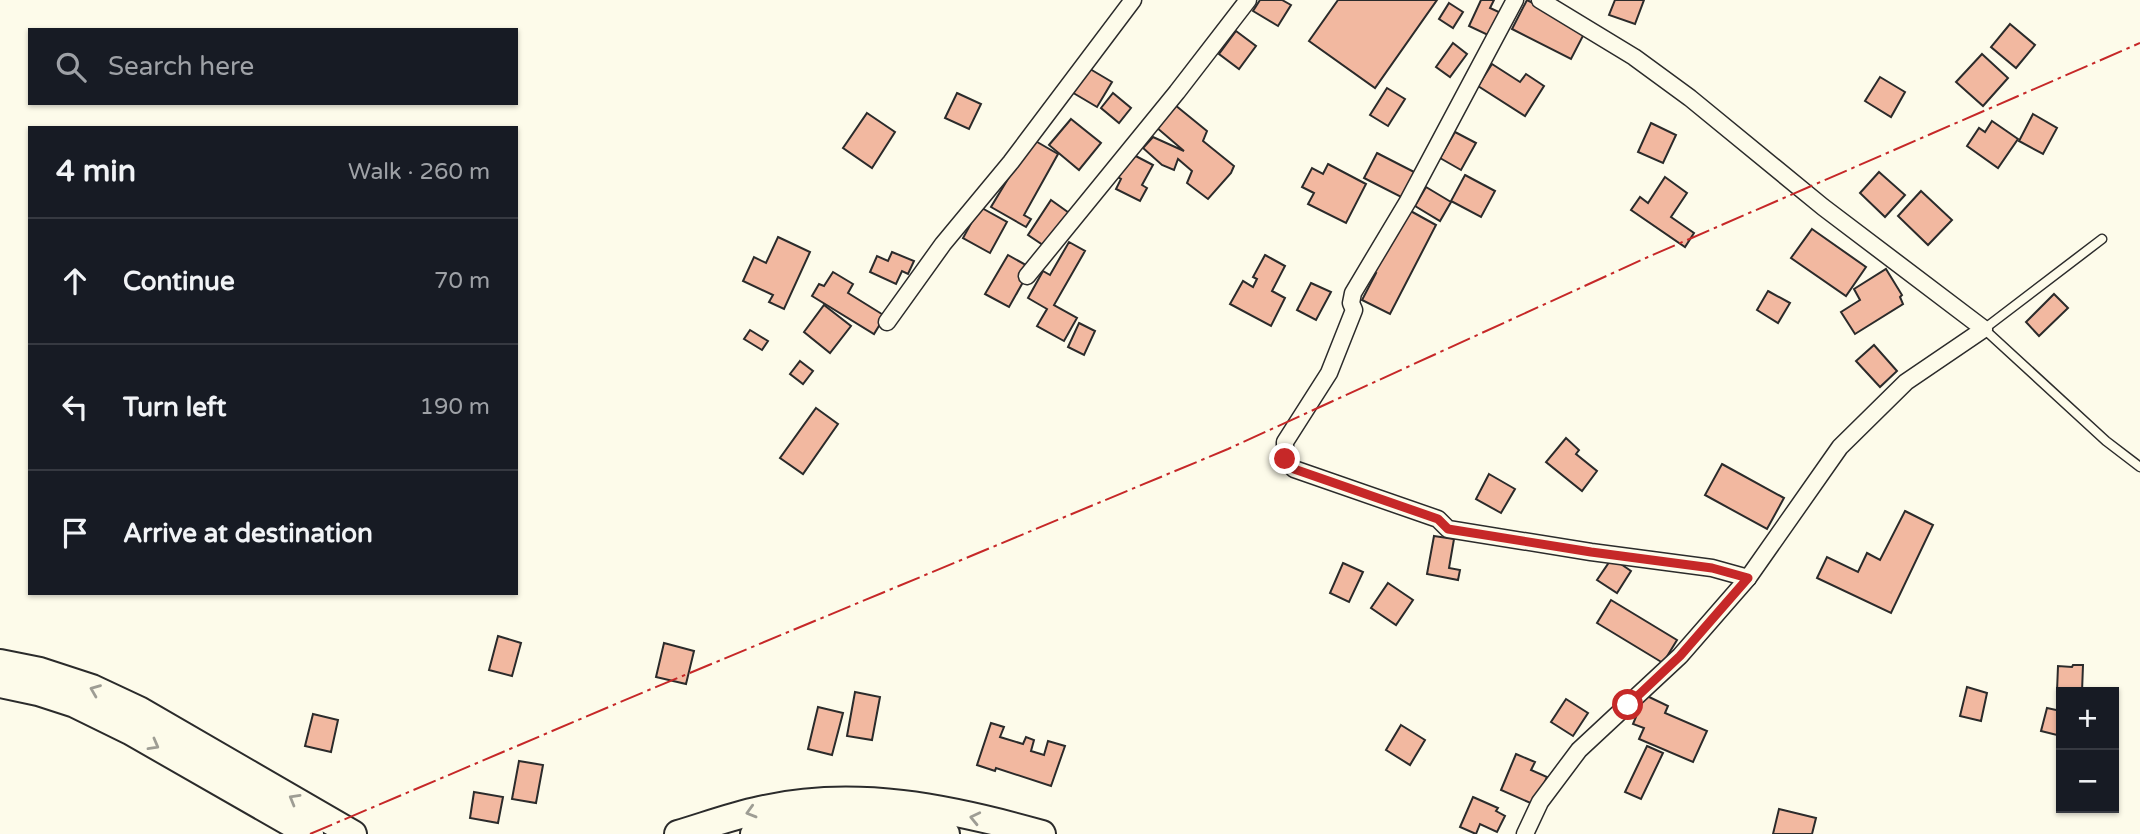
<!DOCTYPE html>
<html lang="en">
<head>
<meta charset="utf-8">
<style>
  :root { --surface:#171b24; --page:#20242c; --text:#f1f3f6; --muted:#9ea1a6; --line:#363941 }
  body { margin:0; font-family:"Varela Round",sans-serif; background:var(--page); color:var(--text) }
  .controls { position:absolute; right:21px; bottom:21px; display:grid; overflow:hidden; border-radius:0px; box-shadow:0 2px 5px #0004 }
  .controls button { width:63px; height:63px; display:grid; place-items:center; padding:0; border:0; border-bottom:2px solid var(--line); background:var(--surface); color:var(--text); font:35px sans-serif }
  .stop { position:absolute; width:21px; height:21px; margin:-16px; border:5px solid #c62828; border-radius:50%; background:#fff }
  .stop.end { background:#c62828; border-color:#fff; box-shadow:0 2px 7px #0008 }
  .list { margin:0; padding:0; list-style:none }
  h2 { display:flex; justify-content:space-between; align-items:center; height:91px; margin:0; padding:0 28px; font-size:30px }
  h2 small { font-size:23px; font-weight:400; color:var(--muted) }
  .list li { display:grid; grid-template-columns:46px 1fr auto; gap:21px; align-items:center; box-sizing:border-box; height:126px; padding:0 28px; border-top:2px solid var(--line) }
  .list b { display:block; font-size:26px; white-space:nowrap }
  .list em { font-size:23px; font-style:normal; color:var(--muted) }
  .icon { flex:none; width:38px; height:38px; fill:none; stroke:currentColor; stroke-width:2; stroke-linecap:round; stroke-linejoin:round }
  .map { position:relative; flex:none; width:2140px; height:834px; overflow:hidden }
  .search { position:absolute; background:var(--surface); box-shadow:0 2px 5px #0004; left:28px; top:28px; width:490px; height:77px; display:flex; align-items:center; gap:18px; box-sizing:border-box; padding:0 24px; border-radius:0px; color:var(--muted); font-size:26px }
  .panel { position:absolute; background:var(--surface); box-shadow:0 2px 5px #0004; left:28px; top:126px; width:490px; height:469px; border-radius:0px }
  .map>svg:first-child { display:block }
  .building { fill:#f2b8a0; stroke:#2b2b2b; stroke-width:2 }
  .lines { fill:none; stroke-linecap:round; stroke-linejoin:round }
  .service-casing { stroke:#2b2b2b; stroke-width:11 }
  .minor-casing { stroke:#2b2b2b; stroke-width:19 }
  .trunk-casing { stroke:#2b2b2b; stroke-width:30 }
  .service { stroke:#fdfbea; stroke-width:8 }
  .minor { stroke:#fdfbea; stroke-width:16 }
  .trunk { stroke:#fdfbea; stroke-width:26 }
  .power { stroke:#c62828; stroke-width:2; stroke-dasharray:24 5 3.5 5; stroke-linecap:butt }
  .oneway { stroke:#9e9d94 }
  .route { stroke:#c62828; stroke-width:9 }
</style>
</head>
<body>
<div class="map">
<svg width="2140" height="834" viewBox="0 0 2140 834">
  <rect width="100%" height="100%" fill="#fdfbea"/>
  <!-- building -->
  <g class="building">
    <polygon points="1260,0 1282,0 1291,5 1278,26 1253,11"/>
    <polygon points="1338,0 1437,0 1375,88 1309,41"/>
    <polygon points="1481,0 1494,0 1490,8 1501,13 1490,36 1469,26"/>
    <polygon points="1527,0 1586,30 1571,59 1512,29"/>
    <polygon points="1615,0 1644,0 1635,24 1609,15"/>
    <polygon points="1449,3 1463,12 1453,28 1439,19"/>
    <polygon points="2010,24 2035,45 2016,68 1991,47"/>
    <polygon points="1236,31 1256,46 1239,69 1219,54"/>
    <polygon points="1453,43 1467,54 1450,77 1436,67"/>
    <polygon points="1982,54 2008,78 1983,106 1956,82"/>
    <polygon points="1492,64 1520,82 1526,74 1544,86 1525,116 1478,86"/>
    <polygon points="1085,66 1112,82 1097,107 1070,91"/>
    <polygon points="1880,77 1905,92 1891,117 1865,101"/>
    <polygon points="1387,88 1405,99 1388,126 1370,115"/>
    <polygon points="957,93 981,104 969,129 945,118"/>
    <polygon points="1113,93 1131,108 1119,123 1101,108"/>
    <polygon points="1175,105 1207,131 1203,141 1234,166 1231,173 1208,199 1187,183 1192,171 1178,159 1174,170 1162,165 1143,148 1153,137 1184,151 1156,127"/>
    <polygon points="867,113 895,132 872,168 843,148"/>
    <polygon points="2033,114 2057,128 2043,154 2019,141"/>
    <polygon points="1071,119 1101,143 1079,170 1049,145"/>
    <polygon points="1992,121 2018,139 1998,168 1967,146 1979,128 1985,132"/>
    <polygon points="1651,123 1676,135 1663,163 1638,152"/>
    <polygon points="1455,132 1476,143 1461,170 1440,158"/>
    <polygon points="1032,139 1058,154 1024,215 1031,219 1026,227 991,207"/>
    <polygon points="1128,152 1153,165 1142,185 1147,188 1140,201 1116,189 1121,179 1116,176"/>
    <polygon points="1377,153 1420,175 1407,200 1364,178"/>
    <polygon points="1328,164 1366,184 1346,223 1308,204 1314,193 1302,187 1312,168 1323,174"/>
    <polygon points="1879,172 1905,195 1885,217 1860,193"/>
    <polygon points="1465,175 1495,191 1481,217 1451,201"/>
    <polygon points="1665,177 1687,193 1671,217 1694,233 1685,247 1631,210 1640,197 1648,203"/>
    <polygon points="1426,187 1451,202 1440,221 1415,206"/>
    <polygon points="1921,191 1952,220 1928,245 1898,216"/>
    <polygon points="1051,200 1072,215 1049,249 1028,235"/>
    <polygon points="980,207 1007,222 990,253 963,238"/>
    <polygon points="1407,209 1436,225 1390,314 1362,300 1376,273 1373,272"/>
    <polygon points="1812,229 1866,267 1846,296 1791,258"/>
    <polygon points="778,237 810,252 784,309 769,302 773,295 743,281 754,257 766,263"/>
    <polygon points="1069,242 1085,251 1054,305 1077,318 1064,341 1037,326 1047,309 1028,298 1043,271 1050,275"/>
    <polygon points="892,252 914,261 908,274 902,271 896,284 870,272 877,256 888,261"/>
    <polygon points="1008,255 1031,268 1009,307 985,294"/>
    <polygon points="1265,255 1285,266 1272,291 1285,298 1271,326 1230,304 1243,281 1253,287 1257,279 1253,277"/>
    <polygon points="1886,269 1902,295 1900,297 1903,304 1855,334 1841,312 1860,300 1854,289"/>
    <polygon points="833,272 853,284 848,293 885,316 874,334 812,296 819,284 824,286"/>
    <polygon points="1311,283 1331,292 1316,320 1297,310"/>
    <polygon points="1768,291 1790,303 1778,323 1757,310"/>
    <polygon points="2054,294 2068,308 2039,336 2026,322"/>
    <polygon points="824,305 851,326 830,353 804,332"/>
    <polygon points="1079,323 1095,331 1084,355 1068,347"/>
    <polygon points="750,330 768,341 762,350 744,339"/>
    <polygon points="1874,345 1897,371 1880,387 1856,361"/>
    <polygon points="800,361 813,371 803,384 790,374"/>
    <polygon points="816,408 838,424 803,474 780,458"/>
    <polygon points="1566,438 1579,450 1576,454 1597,471 1582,491 1546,462"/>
    <polygon points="1722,464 1784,498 1767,529 1705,495"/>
    <polygon points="1489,474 1515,489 1501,513 1476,499"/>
    <polygon points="1905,511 1933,525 1891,613 1817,578 1827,557 1858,572 1867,553 1880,560"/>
    <polygon points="1434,536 1454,539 1449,568 1460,570 1458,580 1427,574"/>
    <polygon points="1612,558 1631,571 1617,593 1597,580"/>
    <polygon points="1343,563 1363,572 1349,602 1330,593"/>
    <polygon points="1388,583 1413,600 1396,625 1371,608"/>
    <polygon points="1611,600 1677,640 1663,663 1597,623"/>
    <polygon points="498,636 521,643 512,676 489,670"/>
    <polygon points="664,643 694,651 686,684 656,677"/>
    <polygon points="2073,665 2083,665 2082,692 2057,691 2058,666 2072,667"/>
    <polygon points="1967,687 1987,693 1981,721 1960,716"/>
    <polygon points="855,692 880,697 872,740 847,736"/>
    <polygon points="1645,695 1668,706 1665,713 1707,731 1693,762 1639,739 1644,728 1633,724"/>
    <polygon points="1566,699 1588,713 1573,736 1551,722"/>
    <polygon points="818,707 843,713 832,755 808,749"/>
    <polygon points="2047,708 2061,711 2061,736 2041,731"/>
    <polygon points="313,714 338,720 331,752 305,746"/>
    <polygon points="991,723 1004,727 1000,737 1023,744 1026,737 1034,740 1031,751 1044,755 1048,741 1065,746 1051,786 996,768 995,771 977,765"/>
    <polygon points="1401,725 1425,740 1410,765 1386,750"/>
    <polygon points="1647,746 1663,753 1641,799 1625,792"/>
    <polygon points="1516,754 1535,762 1531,770 1547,777 1535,805 1501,790"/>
    <polygon points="519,761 543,765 536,803 512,799"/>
    <polygon points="474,792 503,797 498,823 470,818"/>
    <polygon points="1473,797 1498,808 1496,811 1505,816 1497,832 1480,824 1476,834 1460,827"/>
    <polygon points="1779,809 1816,818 1812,834 1773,834"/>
  </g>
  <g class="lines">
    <!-- service casing -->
    <g class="service-casing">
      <polyline id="service" points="2102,239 1984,329 2106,441 2140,467"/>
    </g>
    <!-- minor casing -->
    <g class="minor-casing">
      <g id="minor">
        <polyline points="1515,0 1408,201 1353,293 1351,303 1354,310 1329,373 1285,442 1285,459 1294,469 1438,519 1448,529 1591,552 1712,568 1748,578"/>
        <polyline points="1027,276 1177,92 1248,0"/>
        <polyline points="887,322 943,244 1011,162 1133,0"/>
        <polyline points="1525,834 1540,802 1579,750 1680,656 1748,578 1840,447 1906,382 1984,329 1823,207 1690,98 1634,57 1540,0"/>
      </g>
    </g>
    <!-- trunk casing -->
    <g class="trunk-casing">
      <g id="trunk">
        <polyline points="0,663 40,671 92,688 139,710 353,834"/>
        <polyline points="0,684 38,692 75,704 130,731 310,834"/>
        <path d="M 678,834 C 705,826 732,816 760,810 C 855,788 950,808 1042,834"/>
        <path d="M 754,834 C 818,819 883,820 946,834"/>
      </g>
    </g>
    <!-- service -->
    <use href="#service" class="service"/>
    <!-- minor -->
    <use href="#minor" class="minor"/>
    <!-- trunk -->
    <use href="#trunk" class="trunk"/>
    <!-- power -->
    <polyline class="power" points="310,834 644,692 1228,449 1648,257 2140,43"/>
  </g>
  <!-- one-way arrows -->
  <defs><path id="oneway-chevron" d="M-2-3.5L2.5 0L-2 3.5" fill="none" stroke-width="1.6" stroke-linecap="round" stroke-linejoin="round" transform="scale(1.75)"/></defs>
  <g class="oneway">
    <use href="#oneway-chevron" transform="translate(95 690) rotate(-158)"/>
    <use href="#oneway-chevron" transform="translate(154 745) rotate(29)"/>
    <use href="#oneway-chevron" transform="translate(294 799) rotate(-150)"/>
    <use href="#oneway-chevron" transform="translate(751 812) rotate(164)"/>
    <use href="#oneway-chevron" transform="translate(975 818) rotate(-167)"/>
  </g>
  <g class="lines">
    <!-- route -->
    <polyline class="route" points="1285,459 1294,469 1438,519 1448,529 1591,552 1712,568 1748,578 1680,656 1628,705"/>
  </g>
</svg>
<div class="controls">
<button>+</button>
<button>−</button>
</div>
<div class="stop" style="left:1628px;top:705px"></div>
<div class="stop end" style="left:1285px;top:459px"></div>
<div class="search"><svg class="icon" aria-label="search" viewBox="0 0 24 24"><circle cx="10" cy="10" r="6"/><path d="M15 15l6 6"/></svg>Search here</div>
<section class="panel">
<h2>4 min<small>Walk · 260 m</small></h2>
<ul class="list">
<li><svg class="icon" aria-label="ahead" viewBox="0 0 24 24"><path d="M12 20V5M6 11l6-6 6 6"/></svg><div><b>Continue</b></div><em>70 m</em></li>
<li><svg class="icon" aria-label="left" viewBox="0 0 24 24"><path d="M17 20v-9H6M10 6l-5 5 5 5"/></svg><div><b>Turn left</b></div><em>190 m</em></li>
<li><svg class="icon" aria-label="arrive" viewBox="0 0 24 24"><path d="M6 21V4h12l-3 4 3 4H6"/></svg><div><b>Arrive at destination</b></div></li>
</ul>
</section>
</div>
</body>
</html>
